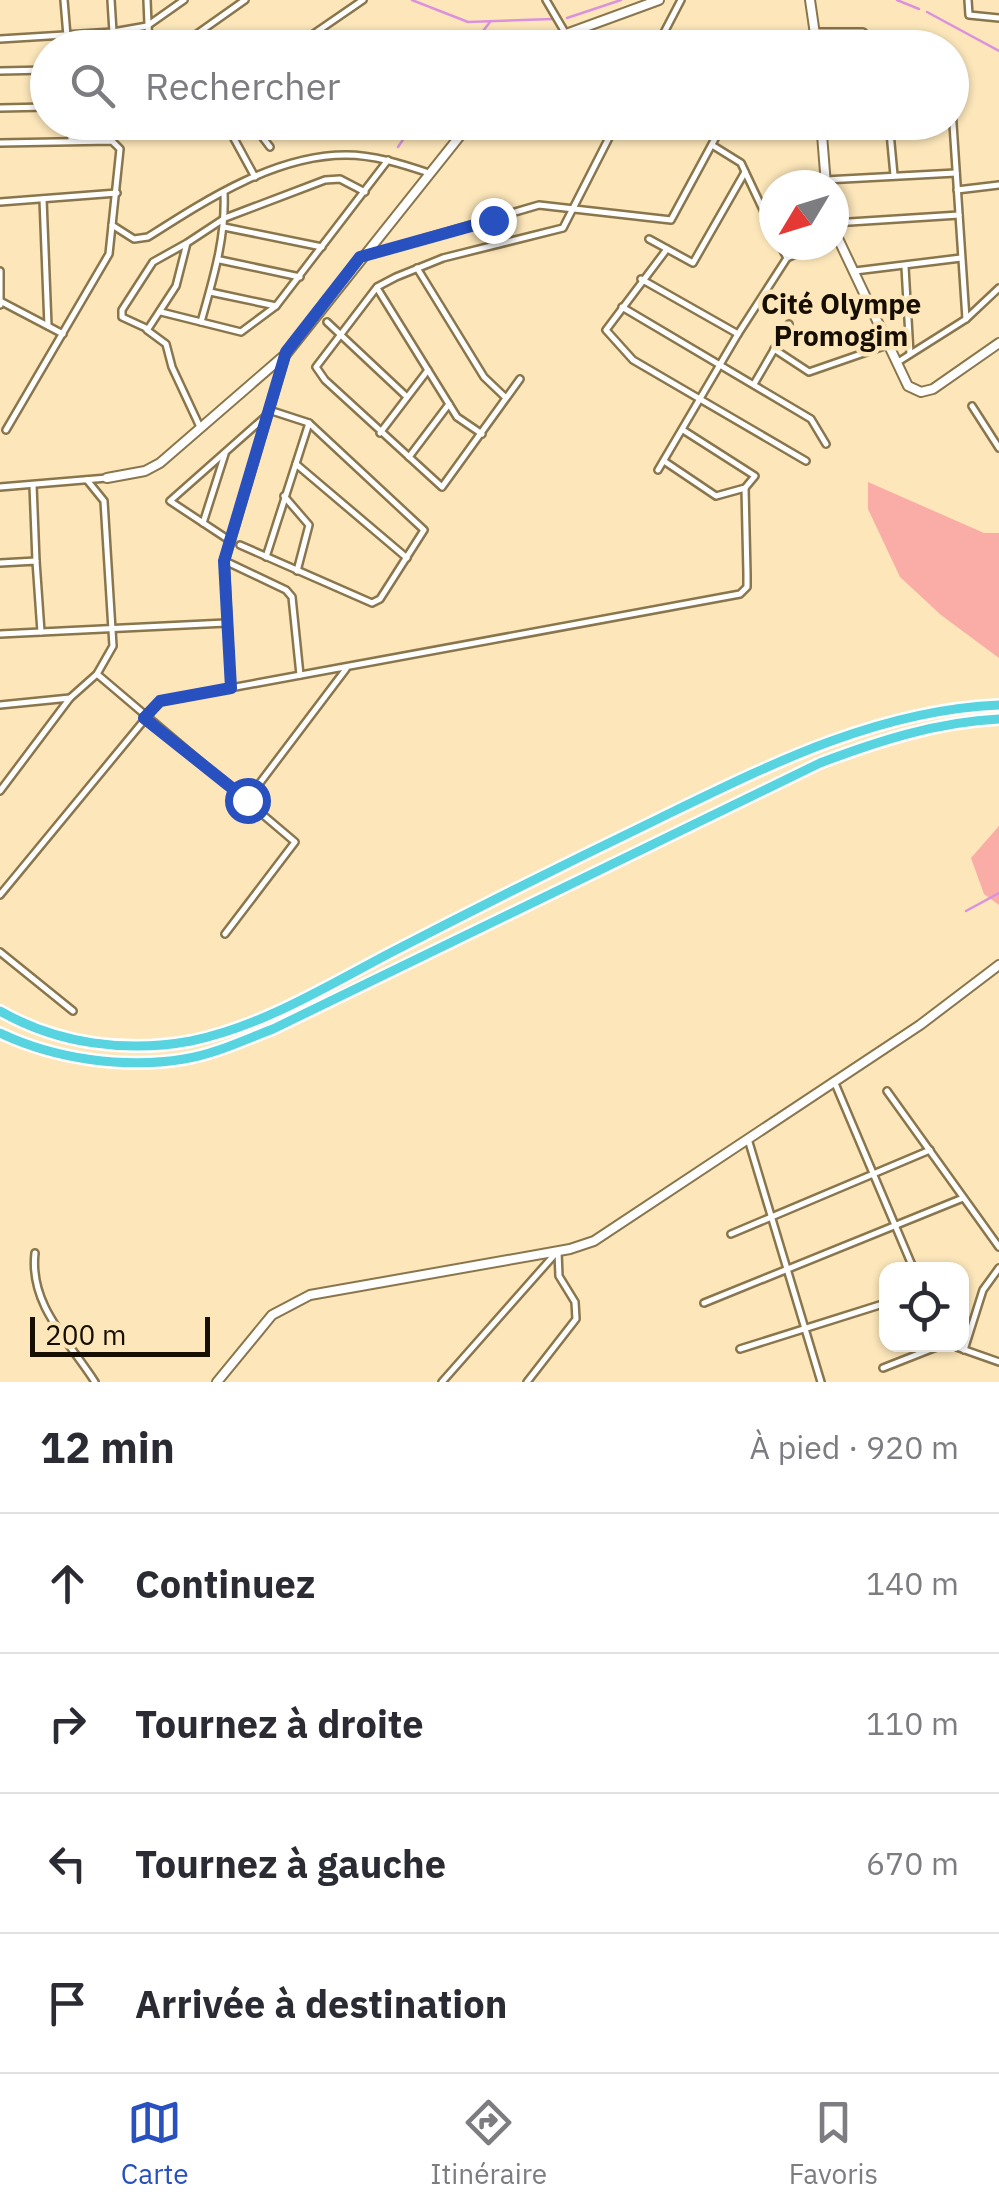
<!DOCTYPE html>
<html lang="fr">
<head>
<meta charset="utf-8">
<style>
  :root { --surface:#fff; --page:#f2f2f3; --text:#2b2b33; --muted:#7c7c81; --line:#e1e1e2; --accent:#2850be }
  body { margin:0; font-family:"IBM Plex Sans",sans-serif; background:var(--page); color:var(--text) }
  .controls { position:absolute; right:30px; bottom:30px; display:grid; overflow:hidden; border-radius:20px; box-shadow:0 2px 8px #0004 }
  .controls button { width:90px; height:90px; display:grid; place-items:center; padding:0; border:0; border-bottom:2px solid var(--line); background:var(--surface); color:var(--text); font:50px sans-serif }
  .compass { position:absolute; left:759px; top:170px; width:90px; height:90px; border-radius:50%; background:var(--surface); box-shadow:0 2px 8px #0004; rotate:232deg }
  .scale { position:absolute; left:30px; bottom:25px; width:180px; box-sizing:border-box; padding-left:10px; border:5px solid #160f01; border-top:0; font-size:28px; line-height:35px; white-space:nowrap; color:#160f01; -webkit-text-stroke:8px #fce6ba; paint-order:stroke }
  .stop { position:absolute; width:30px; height:30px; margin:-22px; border:8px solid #2850be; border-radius:50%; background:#fff }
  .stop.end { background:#2850be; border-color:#fff; box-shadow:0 2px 10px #0008 }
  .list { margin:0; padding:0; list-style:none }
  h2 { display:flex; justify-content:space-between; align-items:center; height:130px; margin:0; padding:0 40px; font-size:42px }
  h2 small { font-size:32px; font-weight:400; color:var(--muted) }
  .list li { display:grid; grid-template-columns:65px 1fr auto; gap:30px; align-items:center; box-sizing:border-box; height:140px; padding:0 40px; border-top:2px solid var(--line) }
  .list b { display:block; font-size:38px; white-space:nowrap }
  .list em { font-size:32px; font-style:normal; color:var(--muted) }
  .icon { flex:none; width:55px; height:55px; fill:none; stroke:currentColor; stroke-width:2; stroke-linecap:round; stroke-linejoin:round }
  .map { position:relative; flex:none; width:999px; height:1382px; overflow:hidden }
  .search { position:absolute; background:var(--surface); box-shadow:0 2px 8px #0004; left:30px; right:30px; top:30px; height:110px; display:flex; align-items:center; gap:25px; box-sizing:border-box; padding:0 35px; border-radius:55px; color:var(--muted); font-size:38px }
  .sheet { height:690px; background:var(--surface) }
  nav { display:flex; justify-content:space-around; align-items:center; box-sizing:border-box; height:140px; border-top:2px solid var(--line); background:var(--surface); font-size:28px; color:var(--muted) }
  nav a { display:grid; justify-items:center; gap:5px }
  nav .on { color:var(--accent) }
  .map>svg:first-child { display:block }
  .green { fill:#f9ada6 }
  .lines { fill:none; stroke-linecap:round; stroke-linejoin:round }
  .stream { stroke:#da92dd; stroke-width:2.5 }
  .street-casing { stroke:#8a764d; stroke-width:10 }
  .secondary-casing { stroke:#8a764d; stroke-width:12 }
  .highway-casing { stroke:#fff; stroke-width:14 }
  .street { stroke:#fff; stroke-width:5 }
  .secondary { stroke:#fff; stroke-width:8 }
  .highway { stroke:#58d3e0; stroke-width:9 }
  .route { stroke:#2850be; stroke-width:12 }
  .labels { text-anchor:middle; stroke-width:9; stroke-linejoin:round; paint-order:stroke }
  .neighbourhood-label { font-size:28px; font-weight:bold; fill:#160f01; stroke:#fce6ba }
</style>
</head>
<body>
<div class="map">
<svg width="999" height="1382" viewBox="0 0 999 1382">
  <rect width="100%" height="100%" fill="#fce6ba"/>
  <!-- green -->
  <g class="green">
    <polygon points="868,482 984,533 999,533 999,658 941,615 900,577 868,509"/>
    <polygon points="999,826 999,905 984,894 971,858"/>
  </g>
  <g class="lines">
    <!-- stream -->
    <g class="stream">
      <polyline points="412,0 468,22 552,19"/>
      <polyline points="897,0 919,9"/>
      <polyline points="927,12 999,51"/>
      <polyline points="567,18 621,0"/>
      <polyline points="470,48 490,22"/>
      <polyline points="398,147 415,122"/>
      <polyline points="966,911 999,893"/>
    </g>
    <!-- street casing -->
    <g class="street-casing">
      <g id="street">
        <polyline points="64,0 68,48"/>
        <polyline points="111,0 113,32"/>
        <polyline points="147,0 149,48"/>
        <polyline points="546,0 566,34"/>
        <polyline points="968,0 969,15 999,18"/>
        <polyline points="816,32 863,32 878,48"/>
        <polyline points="0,39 113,32 147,26 184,0"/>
        <polyline points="177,48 245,0"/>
        <polyline points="293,48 363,0"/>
        <polyline points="656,48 681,0"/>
        <polyline points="0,71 48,70"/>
        <polyline points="0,108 48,107"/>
        <polyline points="952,109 966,319"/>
        <polyline points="225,122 255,177"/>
        <polyline points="251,122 270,147"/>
        <polyline points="889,122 894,175"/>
        <polyline points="229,129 238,122"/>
        <polyline points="71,139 71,122"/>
        <polyline points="0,143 112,141 120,149 109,254 6,430"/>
        <polyline points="712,145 741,163 774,233"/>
        <polyline points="825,180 956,173"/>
        <polyline points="957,190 999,185"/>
        <polyline points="43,199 48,326"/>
        <polyline points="0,202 117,193"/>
        <polyline points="493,219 498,244"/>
        <polyline points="834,223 959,215"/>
        <path d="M 112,225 L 134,239 L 148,237 C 206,200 275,155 346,155 C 374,155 402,164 429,173"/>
        <polyline points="224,227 322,247"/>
        <polyline points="649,239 693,263 745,172"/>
        <polyline points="187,243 153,262 122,310 122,317 148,329 176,286 187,243 225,218 325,180 340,179 365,192"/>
        <polyline points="780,245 787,258"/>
        <polyline points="667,249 606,330 633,360 806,461"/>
        <polyline points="368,255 539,205 671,220 724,122"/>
        <polyline points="220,260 300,277"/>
        <polyline points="905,267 910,354"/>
        <polyline points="417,268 484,377 506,398"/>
        <polyline points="0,271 0,305"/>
        <polyline points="855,271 961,258"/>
        <polyline points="641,279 738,334"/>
        <polyline points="377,288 457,417 482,434"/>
        <polyline points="210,292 276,306"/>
        <polyline points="0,301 63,334"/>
        <polyline points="622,307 811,419 826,444"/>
        <polyline points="161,312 241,332 276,306 388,160"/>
        <path d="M 201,322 C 213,279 226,238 224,193"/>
        <polyline points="327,322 407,397"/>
        <polyline points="147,330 166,344 172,367 200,427"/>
        <polyline points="774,349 809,372 887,345"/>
        <polyline points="898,362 966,319 999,288"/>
        <polyline points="520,379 442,487 325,380 316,367 377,287 396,277 443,258 563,228 617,122"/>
        <polyline points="754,384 789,324"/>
        <polyline points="972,406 999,448"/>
        <polyline points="380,433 428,370"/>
        <polyline points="409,457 449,404"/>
        <polyline points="664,461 716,496 745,488 755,476 683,430"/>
        <polyline points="296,464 407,558"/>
        <polyline points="658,470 738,334 787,258 816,245"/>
        <polyline points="33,485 36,561"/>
        <polyline points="0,487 107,478"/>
        <polyline points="284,496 309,525 297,571"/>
        <polyline points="203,523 225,454"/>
        <polyline points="229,540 170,501 265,417"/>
        <polyline points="240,545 372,603 380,599 424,530 309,423 269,410"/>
        <polyline points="266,557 309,423"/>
        <polyline points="225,561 286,590 292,597 300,675"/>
        <polyline points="0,563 36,561 41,632"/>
        <polyline points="0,634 226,623"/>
        <polyline points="97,674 295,842 225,934"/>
        <polyline points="231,688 225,561 286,355"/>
        <polyline points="0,705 70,698 97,674 113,646 104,501 87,480"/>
        <polyline points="0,791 70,698"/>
        <polyline points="247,800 346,669"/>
        <polyline points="0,895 160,701 740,594 747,587 747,574 745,488"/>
        <polyline points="0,952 73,1011"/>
        <polyline points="834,1081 914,1270"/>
        <polyline points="887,1091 999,1247"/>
        <polyline points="748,1139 821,1382"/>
        <polyline points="731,1234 930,1150"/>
        <path d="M 35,1253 C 29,1305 69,1341 95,1382"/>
        <polyline points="704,1303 963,1198"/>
        <polyline points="948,1344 999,1362"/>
        <polyline points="740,1349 886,1303"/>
        <polyline points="964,1350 983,1290 999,1268"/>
        <polyline points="883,1368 944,1344"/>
        <polyline points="442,1382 556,1253"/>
        <polyline points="527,1382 576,1319 575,1302 559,1276 558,1252"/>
      </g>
    </g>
    <!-- secondary casing -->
    <g class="secondary-casing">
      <g id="secondary">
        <polyline points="810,0 817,48"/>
        <polyline points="546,48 566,34 659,0"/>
        <polyline points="821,122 826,185"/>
        <polyline points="834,230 908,386 921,392 933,389 999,343"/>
        <polyline points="107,478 145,471 160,463 287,353 471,122"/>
        <polyline points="217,1382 272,1315 310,1295 570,1249 594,1241 920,1025 999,965"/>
      </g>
    </g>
    <!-- highway casing -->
    <g class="highway-casing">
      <g id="highway">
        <path d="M 0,1011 C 58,1044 126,1053 191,1041 C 263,1026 327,986 392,952 C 479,907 567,863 656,820 C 765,767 876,710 999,705"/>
        <path d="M 0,1033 C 55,1059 124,1069 184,1059 C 215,1054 244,1040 273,1029 L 820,763 C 878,741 937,722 999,719"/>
      </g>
    </g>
    <!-- street -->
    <use href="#street" class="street"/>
    <!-- secondary -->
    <use href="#secondary" class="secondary"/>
    <!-- highway -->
    <use href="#highway" class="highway"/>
  </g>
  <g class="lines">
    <!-- route -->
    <polyline class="route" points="247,800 144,718 160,701 231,688 224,561 286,352 360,257 493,220"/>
  </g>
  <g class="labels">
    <!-- neighbourhood labels -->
    <g class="neighbourhood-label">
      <text x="841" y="314">Cité Olympe<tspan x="841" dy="32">Promogim</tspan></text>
    </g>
  </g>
</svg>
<div class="controls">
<button><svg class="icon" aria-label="locate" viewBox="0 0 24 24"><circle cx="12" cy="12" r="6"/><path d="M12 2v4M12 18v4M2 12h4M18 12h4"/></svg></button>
</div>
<svg class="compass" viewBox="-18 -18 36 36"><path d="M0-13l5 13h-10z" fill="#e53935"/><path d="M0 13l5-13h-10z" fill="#7c7c81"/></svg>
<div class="scale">200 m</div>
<div class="stop" style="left:247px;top:800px"></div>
<div class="stop end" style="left:493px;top:220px"></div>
<div class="search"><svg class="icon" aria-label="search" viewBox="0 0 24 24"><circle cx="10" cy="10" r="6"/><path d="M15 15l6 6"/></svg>Rechercher</div>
</div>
<section class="sheet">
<h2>12 min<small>À pied · 920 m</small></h2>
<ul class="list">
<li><svg class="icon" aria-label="ahead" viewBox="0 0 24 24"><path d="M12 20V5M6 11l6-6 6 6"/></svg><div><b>Continuez</b></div><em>140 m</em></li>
<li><svg class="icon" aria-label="right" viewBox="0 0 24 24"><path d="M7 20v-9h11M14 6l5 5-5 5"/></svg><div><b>Tournez à droite</b></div><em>110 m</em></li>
<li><svg class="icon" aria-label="left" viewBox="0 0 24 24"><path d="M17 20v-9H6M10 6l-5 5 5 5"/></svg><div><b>Tournez à gauche</b></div><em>670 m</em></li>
<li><svg class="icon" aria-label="arrive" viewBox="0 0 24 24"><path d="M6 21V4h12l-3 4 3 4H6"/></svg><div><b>Arrivée à destination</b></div></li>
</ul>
</section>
<nav>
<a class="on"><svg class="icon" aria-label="map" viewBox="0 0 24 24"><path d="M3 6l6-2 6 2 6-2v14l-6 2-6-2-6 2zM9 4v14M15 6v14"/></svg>Carte</a>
<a><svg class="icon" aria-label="directions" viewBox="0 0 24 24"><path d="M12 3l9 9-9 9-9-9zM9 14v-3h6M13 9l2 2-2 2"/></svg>Itinéraire</a>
<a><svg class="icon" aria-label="saved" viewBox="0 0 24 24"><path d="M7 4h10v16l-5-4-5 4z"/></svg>Favoris</a>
</nav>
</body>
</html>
